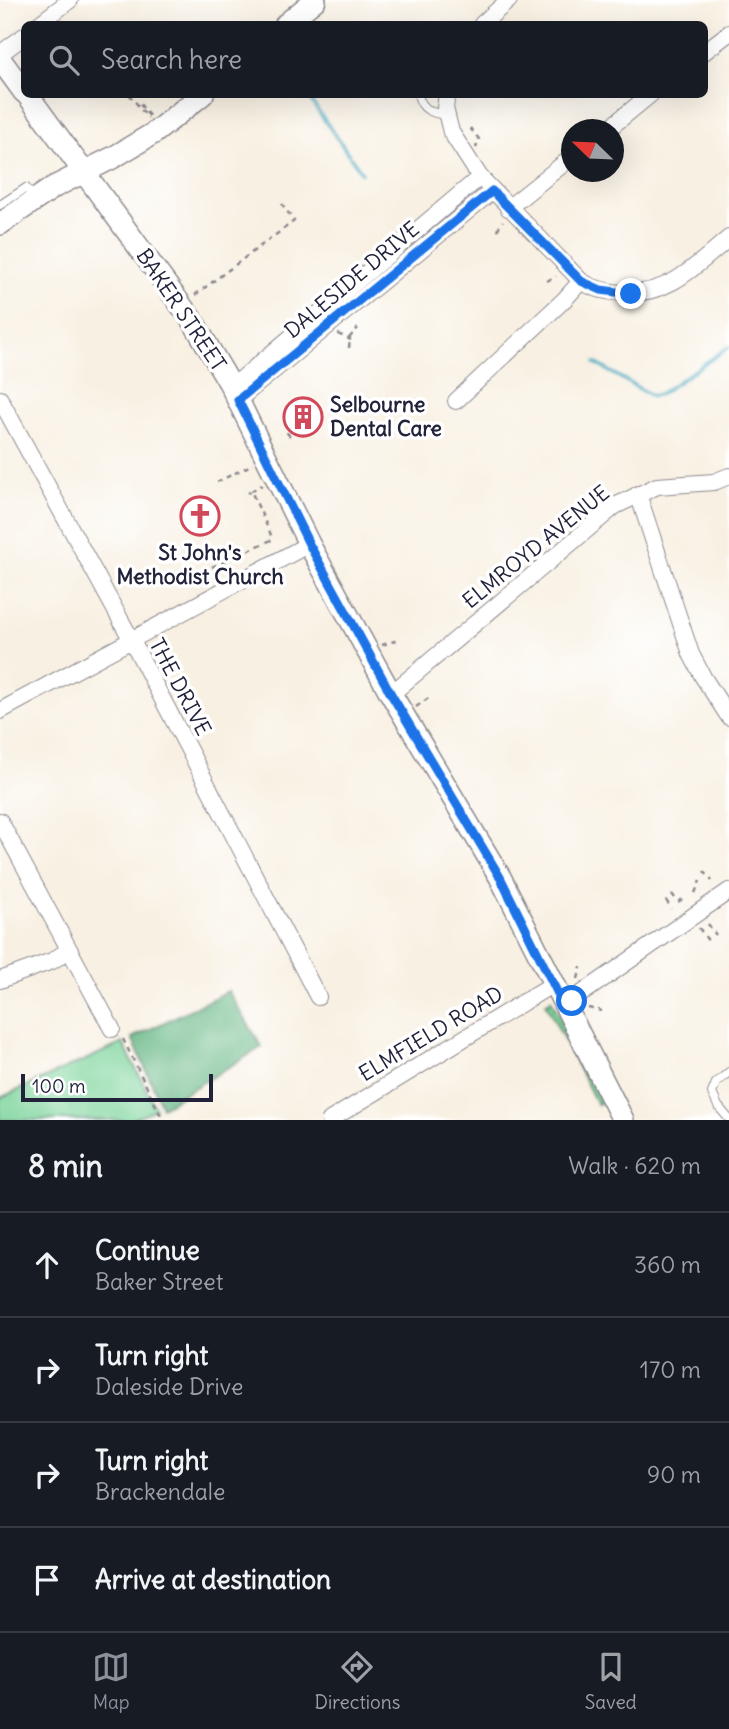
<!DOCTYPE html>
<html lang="en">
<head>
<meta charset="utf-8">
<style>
  :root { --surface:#171b24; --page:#20242c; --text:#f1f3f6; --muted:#9ea1a6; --line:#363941; --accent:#8c9099 }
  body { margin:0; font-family:Delius,sans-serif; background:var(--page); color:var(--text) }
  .compass { position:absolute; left:561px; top:119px; width:63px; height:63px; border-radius:50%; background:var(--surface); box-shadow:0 7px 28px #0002; rotate:293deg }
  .scale { position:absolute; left:21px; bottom:18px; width:192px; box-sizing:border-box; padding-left:7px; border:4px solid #22223b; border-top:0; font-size:19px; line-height:24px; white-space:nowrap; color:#22223b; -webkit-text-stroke:5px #fff; paint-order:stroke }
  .stop { position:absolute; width:21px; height:21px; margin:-16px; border:5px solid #1a73e8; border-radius:50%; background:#fff }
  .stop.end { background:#1a73e8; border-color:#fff; box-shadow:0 2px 7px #0008 }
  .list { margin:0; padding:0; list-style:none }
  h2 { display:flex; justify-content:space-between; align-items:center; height:91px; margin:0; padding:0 28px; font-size:30px }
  h2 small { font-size:23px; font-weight:400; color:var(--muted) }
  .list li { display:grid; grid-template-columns:46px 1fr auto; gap:21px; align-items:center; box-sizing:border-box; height:105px; padding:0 28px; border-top:2px solid var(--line) }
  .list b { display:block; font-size:26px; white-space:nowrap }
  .list p { margin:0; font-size:23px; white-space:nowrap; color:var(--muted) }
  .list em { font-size:23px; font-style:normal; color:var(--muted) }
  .icon { flex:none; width:38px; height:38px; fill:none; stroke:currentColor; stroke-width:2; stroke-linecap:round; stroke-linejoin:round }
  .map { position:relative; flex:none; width:729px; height:1120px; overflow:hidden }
  .search { position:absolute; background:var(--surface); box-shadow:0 7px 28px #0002; left:21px; right:21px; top:21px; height:77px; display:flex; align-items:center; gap:18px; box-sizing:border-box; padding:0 24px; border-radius:10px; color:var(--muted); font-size:26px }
  .sheet { height:511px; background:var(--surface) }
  nav { display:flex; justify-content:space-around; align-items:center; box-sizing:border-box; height:98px; border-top:2px solid var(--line); background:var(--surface); font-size:19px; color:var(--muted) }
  nav a { display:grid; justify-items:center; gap:4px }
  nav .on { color:var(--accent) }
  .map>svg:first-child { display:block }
  .green { fill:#79d399; stroke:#4e7a6a; stroke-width:2 }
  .forest { fill:#62b581; stroke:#426c5e; stroke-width:2 }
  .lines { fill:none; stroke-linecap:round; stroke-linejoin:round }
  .stream { stroke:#43aac2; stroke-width:3.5 }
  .lane-casing { stroke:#8d898e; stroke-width:10 }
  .street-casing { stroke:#8d898e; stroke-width:18 }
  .secondary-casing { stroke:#8d898e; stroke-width:24 }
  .path { stroke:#8d898e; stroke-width:2.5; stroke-dasharray:5 5; stroke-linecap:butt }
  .lane { stroke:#fff; stroke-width:8 }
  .street { stroke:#fff; stroke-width:16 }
  .secondary { stroke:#fff; stroke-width:21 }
  .route { stroke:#1a73e8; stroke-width:9 }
  .labels { text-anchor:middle; stroke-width:7; stroke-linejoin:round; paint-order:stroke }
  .street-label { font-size:21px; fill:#22223b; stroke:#fff }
  .poi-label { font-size:21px; font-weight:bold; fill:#22223b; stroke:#fff; text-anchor:start }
</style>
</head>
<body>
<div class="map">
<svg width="729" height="1120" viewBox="0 0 729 1120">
  <rect width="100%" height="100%" fill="#fff"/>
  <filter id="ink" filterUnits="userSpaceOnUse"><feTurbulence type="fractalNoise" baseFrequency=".0143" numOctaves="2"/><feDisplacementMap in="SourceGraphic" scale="14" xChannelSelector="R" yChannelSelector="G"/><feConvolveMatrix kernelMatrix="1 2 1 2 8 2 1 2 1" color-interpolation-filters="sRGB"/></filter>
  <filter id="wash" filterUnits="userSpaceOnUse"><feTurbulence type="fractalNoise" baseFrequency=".00686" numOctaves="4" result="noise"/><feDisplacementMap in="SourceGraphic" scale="28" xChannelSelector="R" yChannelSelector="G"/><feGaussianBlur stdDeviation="1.57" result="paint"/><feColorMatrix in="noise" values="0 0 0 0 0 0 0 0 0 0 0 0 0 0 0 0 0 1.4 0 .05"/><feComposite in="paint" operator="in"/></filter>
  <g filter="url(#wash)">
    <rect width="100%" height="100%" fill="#f8f0e2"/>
    <!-- green -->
    <g class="green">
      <polygon points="551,999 602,1102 597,1104 546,1004"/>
      <polygon points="123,1043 156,1109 130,1120 0,1120 0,1098"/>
    </g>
    <!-- forest -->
    <polygon class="forest" points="228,991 262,1047 162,1107 132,1038"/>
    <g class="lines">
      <!-- stream -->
      <g class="stream">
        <polyline points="306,94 362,173"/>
        <polyline points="595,363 652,396 660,394 729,347"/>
      </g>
    </g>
  </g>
  <g filter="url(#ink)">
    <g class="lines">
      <!-- lane casing -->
      <g class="lane-casing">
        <g id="lane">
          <path d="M 418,94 C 421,110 432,113 446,115"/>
          <polyline points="0,205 26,188 35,199"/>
          <polyline points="729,1072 716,1083 712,1093 718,1106 729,1119"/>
        </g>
      </g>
      <!-- street casing -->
      <g class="street-casing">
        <g id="street">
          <polyline points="39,24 70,0"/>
          <polyline points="482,24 509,0"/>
          <polyline points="704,52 729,33"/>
          <polyline points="0,54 24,36"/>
          <path d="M 447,94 L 445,108 L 451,132 L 480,177 L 581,281 C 593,289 607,292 622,293 C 669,296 695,266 729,238"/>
          <polyline points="607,130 651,94"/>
          <polyline points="508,208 572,157"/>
          <polyline points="232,387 480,177"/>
          <polyline points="0,399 131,639 318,997"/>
          <polyline points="238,400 492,191"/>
          <polyline points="456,401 565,299 581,281"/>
          <polyline points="638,494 691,654 703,677 729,717"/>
          <polyline points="391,694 615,506 657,486 714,482 729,476"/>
          <polyline points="0,711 309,544"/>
          <polyline points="0,821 112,1029"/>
          <polyline points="0,980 52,961 69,950"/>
          <polyline points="564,1006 729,891"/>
          <polyline points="330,1120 553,984"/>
        </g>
      </g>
      <!-- secondary casing -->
      <g class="secondary-casing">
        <g id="secondary">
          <polyline points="286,24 315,0"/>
          <polyline points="0,59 24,92"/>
          <polyline points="27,94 194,323 230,384 309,544 391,694 500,877 623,1120"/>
          <polyline points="0,224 54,187 114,157 154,133 203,94"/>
        </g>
      </g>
      <!-- path -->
      <g class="path">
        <polyline points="129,94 148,118"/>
        <polyline points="140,104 150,117"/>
        <polyline points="470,128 479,139 476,148"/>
        <polyline points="497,230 503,221"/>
        <polyline points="547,281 556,276"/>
        <polyline points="195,295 294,221 282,204"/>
        <polyline points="338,334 351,340"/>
        <polyline points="349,348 350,337 358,328"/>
        <polyline points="286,417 291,425 285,430 292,439"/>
        <polyline points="217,482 253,464"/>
        <polyline points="251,491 262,485"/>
        <polyline points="212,567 271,540 272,537 251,491 248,493"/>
        <polyline points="382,645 401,639"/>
        <polyline points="416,707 430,697"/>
        <polyline points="704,871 712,881"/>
        <polyline points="695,893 700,881"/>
        <polyline points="672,894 678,902 684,898"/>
        <polyline points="666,900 671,909"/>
        <polyline points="708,924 716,935"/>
        <polyline points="699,928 709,942"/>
        <polyline points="578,979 581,967"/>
        <polyline points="588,1008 602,1011"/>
        <polyline points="123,1039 163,1120"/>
      </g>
      <!-- lane -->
      <use href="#lane" class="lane"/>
      <!-- street -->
      <use href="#street" class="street"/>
      <!-- secondary -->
      <use href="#secondary" class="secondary"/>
    </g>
  </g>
  <g class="lines" filter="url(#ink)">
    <!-- route -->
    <polyline class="route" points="572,1001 564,1006 500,877 391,694 309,544 238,400 492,191 581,281 601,290 631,294"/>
  </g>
  <!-- icons -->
  <defs>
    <g id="building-ring" transform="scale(2.0125)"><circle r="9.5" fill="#fff" stroke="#d1495b" stroke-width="1.5"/><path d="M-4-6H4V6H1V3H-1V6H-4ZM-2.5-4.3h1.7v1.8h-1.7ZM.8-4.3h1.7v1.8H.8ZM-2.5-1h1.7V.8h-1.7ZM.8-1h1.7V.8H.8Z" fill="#d1495b"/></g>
    <g id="church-ring" transform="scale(2.0125)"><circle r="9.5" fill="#fff" stroke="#d1495b" stroke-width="1.5"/><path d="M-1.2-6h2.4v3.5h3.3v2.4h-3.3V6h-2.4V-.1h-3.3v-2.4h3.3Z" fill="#d1495b"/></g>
  </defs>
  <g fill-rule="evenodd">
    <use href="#building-ring" x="303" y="417"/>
    <use href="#church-ring" x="200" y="516"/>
  </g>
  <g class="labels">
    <!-- street labels -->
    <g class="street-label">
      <text transform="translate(352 280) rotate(-40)" y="7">DALESIDE DRIVE</text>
      <text transform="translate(181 310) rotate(56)" y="7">BAKER STREET</text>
      <text transform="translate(536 547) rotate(-39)" y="7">ELMROYD AVENUE</text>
      <text transform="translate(180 687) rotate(62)" y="7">THE DRIVE</text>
      <text transform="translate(431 1034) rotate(-31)" y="7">ELMFIELD ROAD</text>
    </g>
    <!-- poi labels -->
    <g class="poi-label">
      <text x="330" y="412">Selbourne<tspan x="330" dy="24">Dental Care</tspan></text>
      <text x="200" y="560" text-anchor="middle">St John's<tspan x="200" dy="24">Methodist Church</tspan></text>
    </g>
  </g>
</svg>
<svg class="compass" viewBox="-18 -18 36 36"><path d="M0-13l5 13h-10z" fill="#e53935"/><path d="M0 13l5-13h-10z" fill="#9ea1a6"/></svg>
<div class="scale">100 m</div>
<div class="stop" style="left:572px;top:1001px"></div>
<div class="stop end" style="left:631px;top:294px"></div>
<div class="search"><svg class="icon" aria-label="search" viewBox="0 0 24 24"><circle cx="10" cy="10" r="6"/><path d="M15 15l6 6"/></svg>Search here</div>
</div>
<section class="sheet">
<h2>8 min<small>Walk · 620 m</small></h2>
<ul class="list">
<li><svg class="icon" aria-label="ahead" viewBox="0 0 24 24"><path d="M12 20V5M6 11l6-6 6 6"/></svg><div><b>Continue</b><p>Baker Street</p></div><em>360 m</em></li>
<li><svg class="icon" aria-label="right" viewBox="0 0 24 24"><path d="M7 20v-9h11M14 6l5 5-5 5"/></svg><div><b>Turn right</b><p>Daleside Drive</p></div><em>170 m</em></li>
<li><svg class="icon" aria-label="right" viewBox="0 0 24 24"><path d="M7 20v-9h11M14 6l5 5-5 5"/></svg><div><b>Turn right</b><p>Brackendale</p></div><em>90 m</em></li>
<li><svg class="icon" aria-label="arrive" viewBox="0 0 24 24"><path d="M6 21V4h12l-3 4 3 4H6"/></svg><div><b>Arrive at destination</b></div></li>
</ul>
</section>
<nav>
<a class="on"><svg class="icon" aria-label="map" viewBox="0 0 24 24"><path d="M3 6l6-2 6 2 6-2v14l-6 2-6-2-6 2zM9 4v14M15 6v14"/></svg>Map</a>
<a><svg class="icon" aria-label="directions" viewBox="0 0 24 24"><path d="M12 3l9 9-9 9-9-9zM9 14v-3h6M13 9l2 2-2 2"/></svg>Directions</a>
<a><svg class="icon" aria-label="saved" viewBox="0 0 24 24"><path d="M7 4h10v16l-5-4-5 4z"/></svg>Saved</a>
</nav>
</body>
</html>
